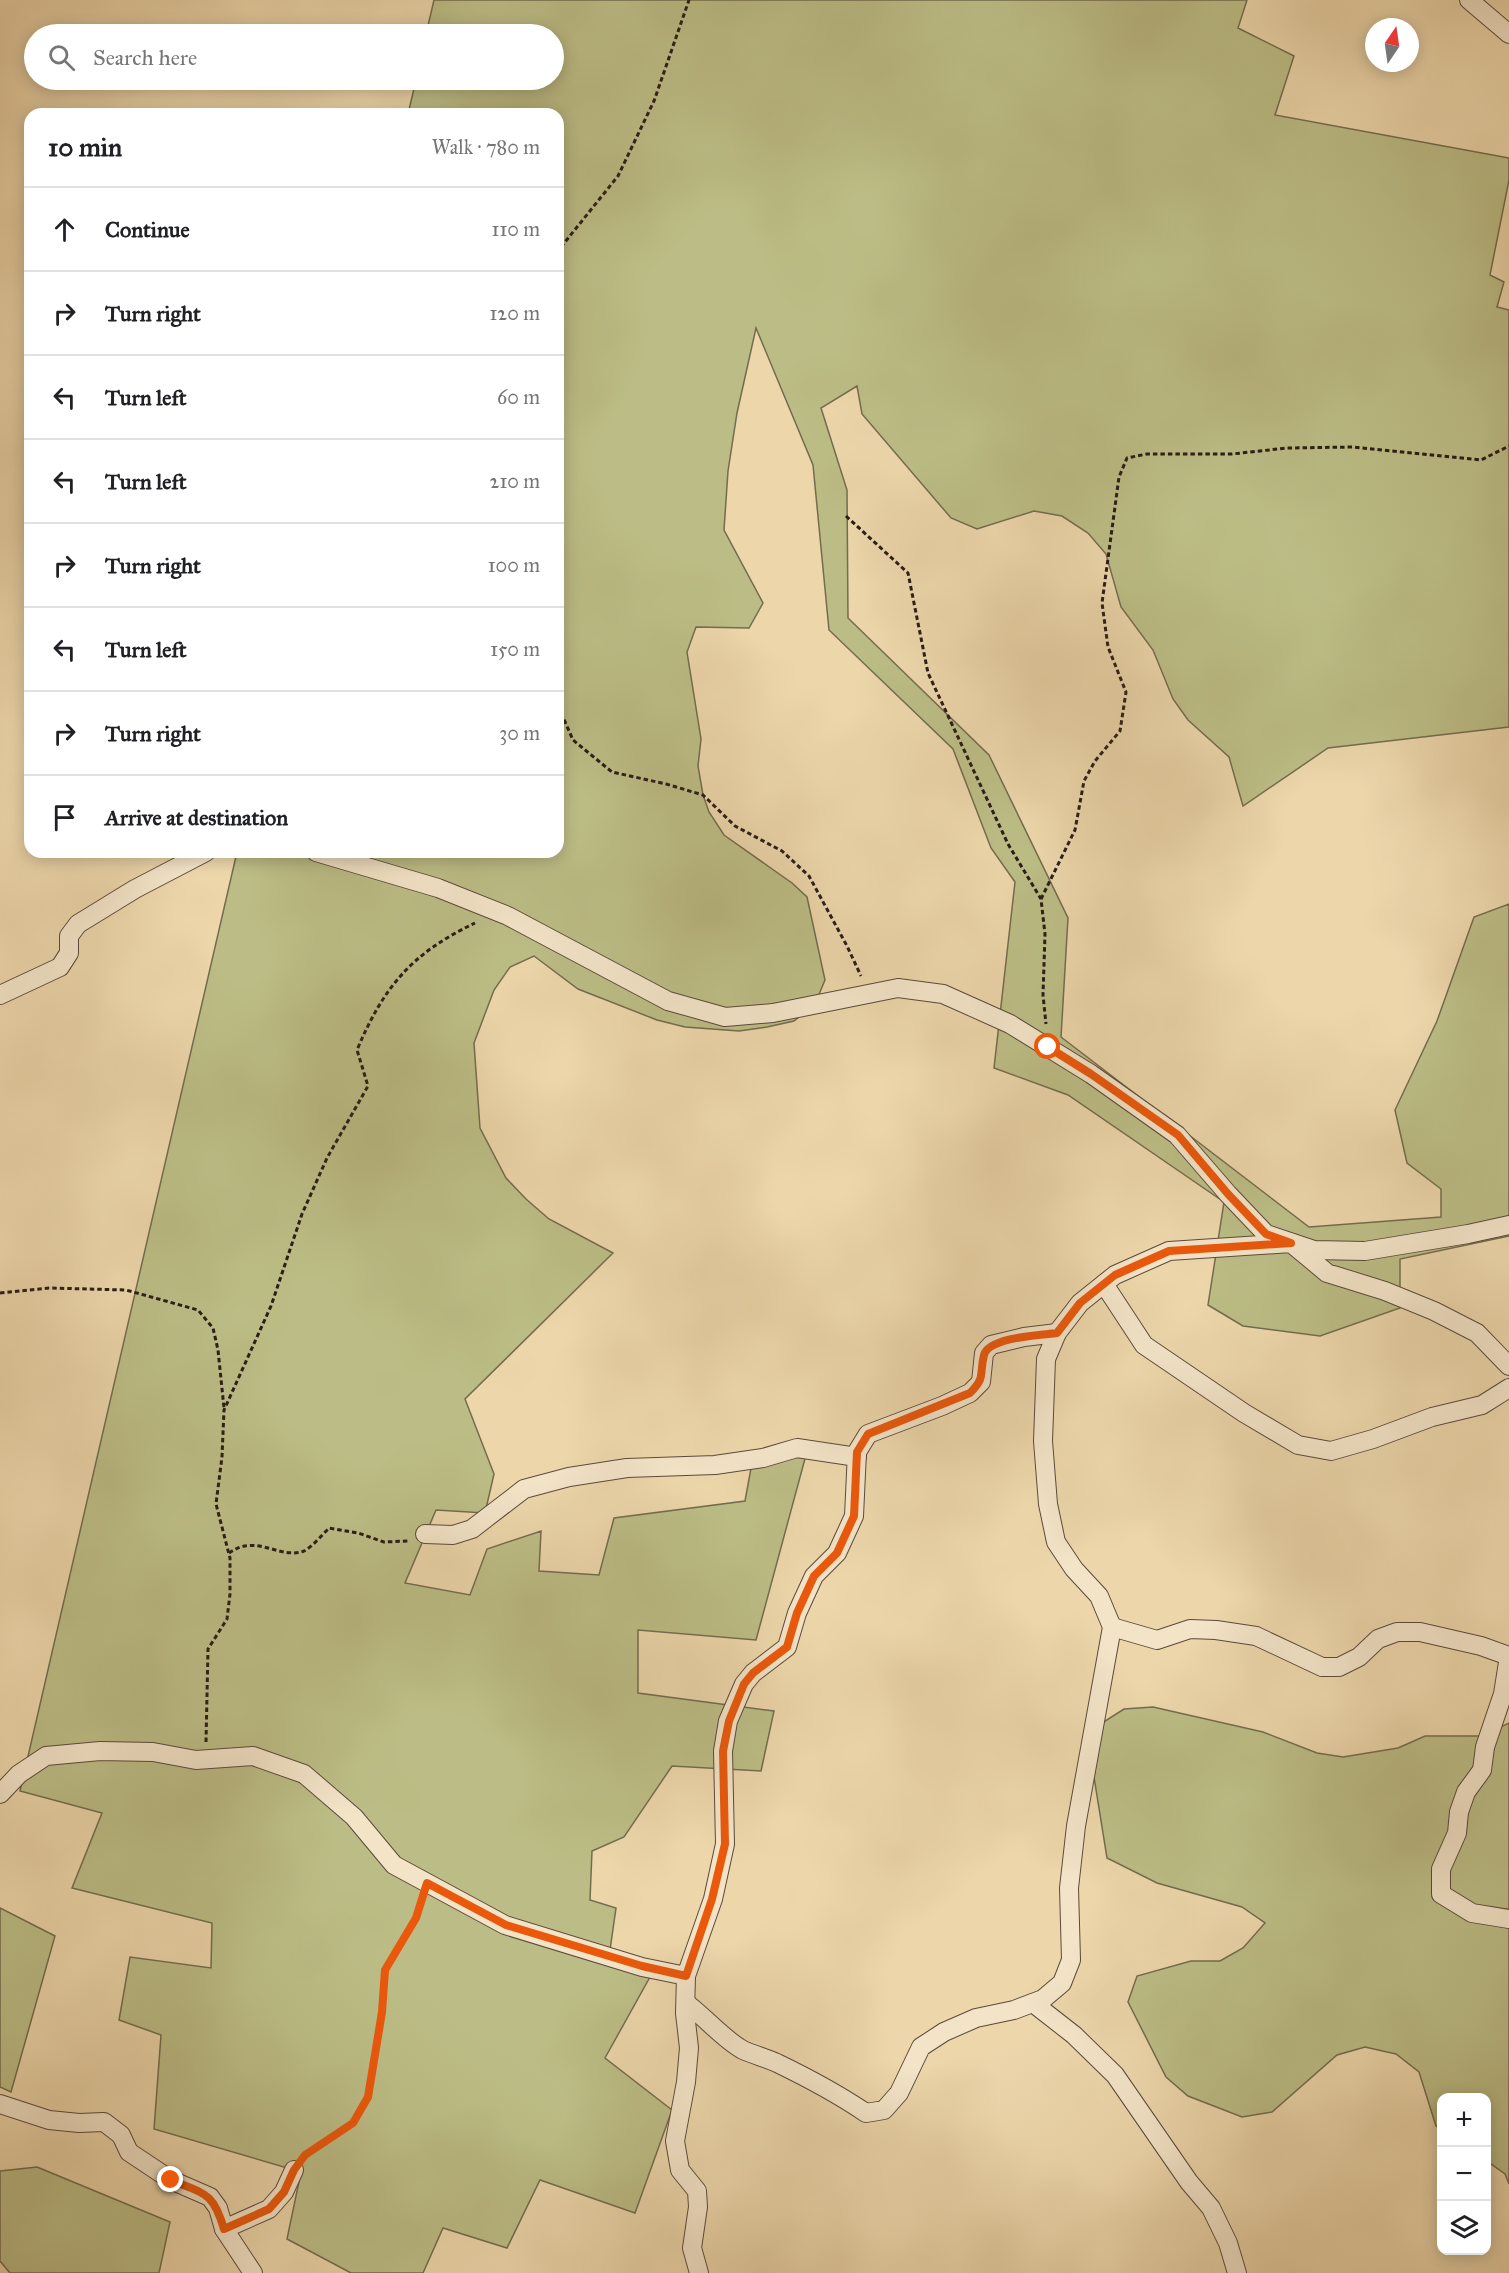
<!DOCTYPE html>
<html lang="en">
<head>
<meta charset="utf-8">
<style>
  :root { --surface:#fff; --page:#f6f6f6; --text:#202124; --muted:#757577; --line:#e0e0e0 }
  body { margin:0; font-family:"IM FELL Great Primer",serif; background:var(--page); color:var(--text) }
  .controls { position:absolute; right:18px; bottom:18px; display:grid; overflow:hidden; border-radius:12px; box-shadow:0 3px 15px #0003 }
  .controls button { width:54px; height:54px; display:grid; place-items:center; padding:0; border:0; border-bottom:2px solid var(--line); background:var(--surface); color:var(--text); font:30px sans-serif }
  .compass { position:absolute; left:1365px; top:18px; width:54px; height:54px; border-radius:50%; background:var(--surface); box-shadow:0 3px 15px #0003; rotate:13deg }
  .stop { position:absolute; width:18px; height:18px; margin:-14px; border:4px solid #ea580c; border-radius:50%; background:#fff }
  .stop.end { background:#ea580c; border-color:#fff; box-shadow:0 2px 6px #0008 }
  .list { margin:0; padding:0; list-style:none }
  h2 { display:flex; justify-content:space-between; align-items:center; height:78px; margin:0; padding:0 24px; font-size:26px }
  h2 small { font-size:20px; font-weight:400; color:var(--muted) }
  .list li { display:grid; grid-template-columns:39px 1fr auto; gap:18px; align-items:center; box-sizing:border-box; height:84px; padding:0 24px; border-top:2px solid var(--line) }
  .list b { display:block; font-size:22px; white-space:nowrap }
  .list em { font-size:20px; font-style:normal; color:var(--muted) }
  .icon { flex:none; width:33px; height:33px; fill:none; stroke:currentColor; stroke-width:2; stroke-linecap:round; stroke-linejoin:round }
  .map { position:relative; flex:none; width:1509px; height:2273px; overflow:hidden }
  .search { position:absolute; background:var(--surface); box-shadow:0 3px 15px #0003; left:24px; top:24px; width:540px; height:66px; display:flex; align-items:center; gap:15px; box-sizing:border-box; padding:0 21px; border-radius:33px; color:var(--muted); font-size:22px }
  .panel { position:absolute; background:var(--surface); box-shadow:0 3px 15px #0003; left:24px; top:108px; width:540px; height:750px; border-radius:18px }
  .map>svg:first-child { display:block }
  .green { fill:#bcbd86; stroke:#736c4e; stroke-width:1.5 }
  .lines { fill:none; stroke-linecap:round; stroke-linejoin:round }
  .street-casing { stroke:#5a4a3c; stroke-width:20 }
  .path { stroke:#2a1c17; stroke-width:3; stroke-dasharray:4.5 3; stroke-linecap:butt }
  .street { stroke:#f3e4c8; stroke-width:18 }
  .route { stroke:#ea580c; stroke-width:8 }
</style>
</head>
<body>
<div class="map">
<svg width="1509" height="2273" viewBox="0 0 1509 2273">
  <rect width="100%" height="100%" fill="#ecd6aa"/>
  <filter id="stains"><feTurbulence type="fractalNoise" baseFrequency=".00333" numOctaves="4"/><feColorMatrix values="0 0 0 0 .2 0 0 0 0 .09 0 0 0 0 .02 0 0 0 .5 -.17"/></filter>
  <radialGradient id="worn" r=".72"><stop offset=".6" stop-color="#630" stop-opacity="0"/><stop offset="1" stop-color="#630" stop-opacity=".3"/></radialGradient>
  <!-- green -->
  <g class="green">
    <polygon points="434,0 1247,0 1238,28 1294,56 1275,115 1509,158 1509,180 1490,275 1504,282 1497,307 1509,310 1509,727 1328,748 1243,806 1229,757 1188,720 1173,699 1153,650 1121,607 1106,554 1088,533 1062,516 1034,511 977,529 951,518 862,414 857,386 821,408 847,490 848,618 989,755 1068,918 1061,1037 1309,1227 1441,1217 1441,1189 1407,1163 1395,1110 1437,1021 1474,917 1509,904 1509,1236 1400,1259 1400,1308 1320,1336 1243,1326 1208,1305 1224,1202 1068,1095 994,1068 1015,882 991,848 953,749 829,630 813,465 756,328 737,413 728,471 724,530 763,603 749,628 696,627 687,652 701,739 698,766 703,795 709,812 724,835 792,883 807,897 825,980 815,1004 794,1021 767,1027 739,1031 685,1027 657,1020 578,989 534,956 510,967 494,990 474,1043 480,1128 506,1178 526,1199 549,1219 613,1253 465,1399 494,1474 485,1513 436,1510 405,1583 470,1595 487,1549 541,1531 539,1571 599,1575 614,1518 745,1501 754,1452 806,1455 756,1640 638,1630 638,1693 774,1711 761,1771 672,1766 624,1837 592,1851 590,1900 616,1908 608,1964 650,1977 605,2058 672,2110 635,2213 540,2180 507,2248 443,2228 423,2273 351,2273 287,2239 301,2172 154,2129 161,2035 119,2020 130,1957 211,1968 212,1923 72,1888 102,1813 20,1791 237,852 558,852 558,114 408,114 416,80 554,80 554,34 426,34"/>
    <polygon points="1153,1707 1263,1732 1317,1753 1343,1757 1398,1748 1425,1736 1482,1736 1509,1723 1509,2184 1505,2174 1487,2161 1486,2098 1442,2098 1441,2129 1436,2126 1419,2072 1396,2054 1365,2047 1337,2055 1272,2112 1242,2117 1188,2096 1166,2077 1128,2002 1137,1976 1191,1961 1220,1961 1243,1948 1265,1923 1242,1907 1157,1883 1107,1858 1094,1777 1102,1723 1124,1709"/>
    <polygon points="0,1908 55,1936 11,2092 0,2087"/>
    <polygon points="37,2167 170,2222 159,2273 10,2273 0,2261 0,2171"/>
  </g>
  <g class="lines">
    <!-- street casing -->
    <g class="street-casing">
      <g id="street">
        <polyline points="1469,0 1509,34"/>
        <polyline points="316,852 438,888 508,916 668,1001 725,1017 773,1013 898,988 943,994 1010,1024 1091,1074 1177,1135 1228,1194 1266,1234 1314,1250 1365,1251 1468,1234 1509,1225"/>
        <polyline points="0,995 60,967 69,953 69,936 78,924 135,889 206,852"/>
        <polyline points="1104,1284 1144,1345 1244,1413 1298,1445 1331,1451 1373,1439 1432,1417 1482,1405 1509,1388"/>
        <polyline points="425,1534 453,1535 472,1529 524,1489 569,1477 627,1468 715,1465 763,1458 797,1448 857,1457"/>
        <polyline points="1112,1627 1157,1640 1190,1629 1216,1630 1256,1636 1322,1667 1339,1667 1359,1657 1378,1639 1397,1632 1420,1632 1481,1646 1509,1656"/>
        <polyline points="1509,1656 1503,1694 1485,1747 1482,1770 1466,1792 1459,1812 1457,1833 1441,1869 1441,1894 1472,1913 1509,1919"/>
        <polyline points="0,1794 19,1774 46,1756 100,1751 153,1752 196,1760 253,1756 304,1774 354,1817 394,1865 505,1925 642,1967 686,1976"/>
        <path d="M 686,2003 C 705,2017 723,2039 743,2050 C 754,2055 766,2058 777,2063 C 808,2078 838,2094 866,2113 L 884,2110 L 899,2093 L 921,2047 L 944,2032 L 976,2018 L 1014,2010 L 1043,1999 L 1062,1983 L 1071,1960 L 1069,1888 L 1076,1826 L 1112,1627 L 1099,1596 L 1074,1569 L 1056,1542 L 1048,1504 L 1043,1441 L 1046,1359 L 1057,1333 L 1080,1303 L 1115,1275 L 1169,1251 L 1291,1243 L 1327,1273 L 1385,1291 L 1434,1311 L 1477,1333 L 1509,1366"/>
        <polyline points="1033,2003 1074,2035 1115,2075 1189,2182 1211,2208 1228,2243 1237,2273"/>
        <polyline points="0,2104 49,2120 79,2123 104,2122 121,2135 129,2152 171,2180 210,2197 218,2208 224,2229 253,2273"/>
        <polyline points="224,2229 269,2209 284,2192 294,2170"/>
        <polyline points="699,2273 692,2248 698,2207 697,2191 680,2170 675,2141 686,2082 689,2048 685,2013 686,1976 713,1899 725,1844 723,1751 728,1721 744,1684 753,1673 787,1647 797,1613 814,1576 837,1553 854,1516 857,1452 868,1434 942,1406 970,1393 981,1382 984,1353 991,1345 1024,1337 1057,1333"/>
      </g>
    </g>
    <!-- path -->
    <g class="path">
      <polyline points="558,254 561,247 618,176 654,101 689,0"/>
      <polyline points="846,516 908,573 928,673 1008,844 1041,899 1045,934 1043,995 1046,1024"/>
      <polyline points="558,706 573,740 612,772 666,784 703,795 735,826 782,851 809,876 847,946 861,976"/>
      <polyline points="1041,899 1075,830 1084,781 1095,761 1120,731 1126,692 1108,647 1102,603 1119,477 1127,458 1147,454 1232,454 1287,448 1353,447 1481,460 1509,446"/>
      <polyline points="0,1293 49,1288 126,1290 198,1310 213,1328 218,1350 224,1408"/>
      <path d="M 229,1553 C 257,1533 279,1560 304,1551 C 312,1547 322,1535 329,1528 L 358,1533 L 384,1542 L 408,1541"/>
      <path d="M 206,1742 L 208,1649 L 227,1619 L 230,1594 L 230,1558 L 216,1504 L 222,1457 L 224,1410 L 271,1306 L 302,1214 L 327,1158 L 368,1086 L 357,1050 C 384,986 412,953 475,923"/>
      <polyline points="303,2157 353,2123 368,2097 382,2012 385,1970 416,1918 422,1899"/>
    </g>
    <!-- street -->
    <use href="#street" class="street"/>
  </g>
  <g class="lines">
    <!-- route -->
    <path class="route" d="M 171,2180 C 205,2194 213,2192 224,2229 L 269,2209 L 284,2192 L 294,2170 L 305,2155 L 353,2123 L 368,2097 L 382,2012 L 385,1970 L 416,1918 L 427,1883 L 506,1925 L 642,1966 L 686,1976 L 712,1899 L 725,1844 L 723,1751 L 729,1721 L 744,1684 L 753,1673 L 787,1647 L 797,1613 L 814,1576 L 837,1553 L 854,1516 L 857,1452 L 868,1434 L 970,1393 C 986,1377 979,1375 984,1355 C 989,1337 1041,1335 1057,1333 L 1080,1303 L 1115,1275 L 1169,1251 L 1291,1243 L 1266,1234 L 1228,1194 L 1178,1135 L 1091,1074 L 1048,1047"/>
  </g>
  <rect width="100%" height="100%" filter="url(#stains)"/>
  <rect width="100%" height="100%" fill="url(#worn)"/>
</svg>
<div class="controls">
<button>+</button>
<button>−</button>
<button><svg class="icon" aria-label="layers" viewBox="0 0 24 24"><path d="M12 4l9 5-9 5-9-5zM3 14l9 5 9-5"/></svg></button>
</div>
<svg class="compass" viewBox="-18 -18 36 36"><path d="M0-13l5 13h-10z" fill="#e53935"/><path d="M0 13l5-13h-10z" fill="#757577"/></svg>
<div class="stop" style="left:1048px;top:1047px"></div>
<div class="stop end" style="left:171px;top:2180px"></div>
<div class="search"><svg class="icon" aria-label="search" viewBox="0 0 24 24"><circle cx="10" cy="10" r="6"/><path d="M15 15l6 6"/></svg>Search here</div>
<section class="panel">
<h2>10 min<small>Walk · 780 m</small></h2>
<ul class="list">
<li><svg class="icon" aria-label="ahead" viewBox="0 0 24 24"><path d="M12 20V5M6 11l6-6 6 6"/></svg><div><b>Continue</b></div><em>110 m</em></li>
<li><svg class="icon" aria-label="right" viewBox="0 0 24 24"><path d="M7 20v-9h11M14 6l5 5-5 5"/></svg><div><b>Turn right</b></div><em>120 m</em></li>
<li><svg class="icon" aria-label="left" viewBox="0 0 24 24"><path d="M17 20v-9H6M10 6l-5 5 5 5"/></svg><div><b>Turn left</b></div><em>60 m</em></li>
<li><svg class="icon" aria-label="left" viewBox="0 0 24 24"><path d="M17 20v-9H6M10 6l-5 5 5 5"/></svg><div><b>Turn left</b></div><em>210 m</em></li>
<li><svg class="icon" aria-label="right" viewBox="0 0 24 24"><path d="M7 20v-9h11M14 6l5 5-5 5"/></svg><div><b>Turn right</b></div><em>100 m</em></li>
<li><svg class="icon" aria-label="left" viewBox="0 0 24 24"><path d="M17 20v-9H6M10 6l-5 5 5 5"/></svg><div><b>Turn left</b></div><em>150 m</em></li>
<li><svg class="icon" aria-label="right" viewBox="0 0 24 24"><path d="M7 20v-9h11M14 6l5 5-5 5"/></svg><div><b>Turn right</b></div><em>30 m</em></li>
<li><svg class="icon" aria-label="arrive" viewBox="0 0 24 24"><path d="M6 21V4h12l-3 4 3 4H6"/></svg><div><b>Arrive at destination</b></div></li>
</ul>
</section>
</div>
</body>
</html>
